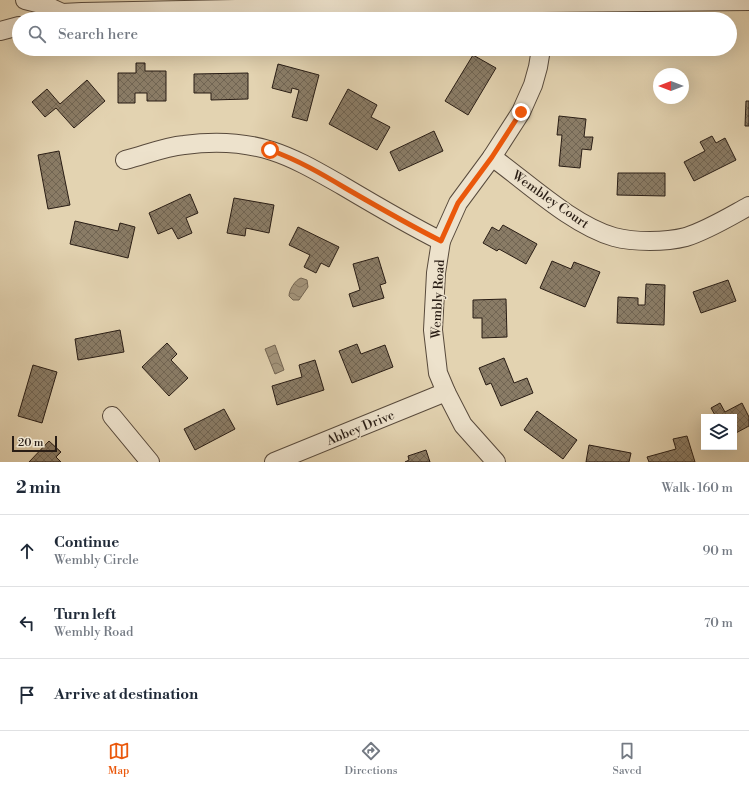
<!DOCTYPE html>
<html lang="en">
<head>
<meta charset="utf-8">
<style>
  :root { --surface:#fff; --page:#f6f6f7; --text:#1f2937; --muted:#747a83; --line:#e0e1e3; --accent:#ea580c }
  body { margin:0; font-family:"Libre Bodoni",serif; background:var(--page); color:var(--text) }
  .controls { position:absolute; right:12px; bottom:12px; display:grid; overflow:hidden; border-radius:0px; box-shadow:0 4px 16px #0002 }
  .controls button { width:36px; height:36px; display:grid; place-items:center; padding:0; border:0; border-bottom:1px solid var(--line); background:var(--surface); color:var(--text); font:20px sans-serif }
  .compass { position:absolute; left:653px; top:68px; width:36px; height:36px; border-radius:50%; background:var(--surface); box-shadow:0 4px 16px #0002; rotate:270deg }
  .scale { position:absolute; left:12px; bottom:10px; width:45px; box-sizing:border-box; padding-left:4px; border:2px solid #291d15; border-top:0; font-size:11px; line-height:14px; white-space:nowrap; color:#291d15; -webkit-text-stroke:3px #ede2cc; paint-order:stroke }
  .stop { position:absolute; width:12px; height:12px; margin:-9px; border:3px solid #ea580c; border-radius:50%; background:#fff }
  .stop.end { background:#ea580c; border-color:#fff; box-shadow:0 1px 4px #0008 }
  .list { margin:0; padding:0; list-style:none }
  h2 { display:flex; justify-content:space-between; align-items:center; height:52px; margin:0; padding:0 16px; font-size:17px }
  h2 small { font-size:13px; font-weight:400; color:var(--muted) }
  .list li { display:grid; grid-template-columns:26px 1fr auto; gap:12px; align-items:center; box-sizing:border-box; height:72px; padding:0 16px; border-top:1px solid var(--line) }
  .list b { display:block; font-size:15px; white-space:nowrap }
  .list p { margin:0; font-size:13px; white-space:nowrap; color:var(--muted) }
  .list em { font-size:13px; font-style:normal; color:var(--muted) }
  .icon { flex:none; width:22px; height:22px; fill:none; stroke:currentColor; stroke-width:2; stroke-linecap:round; stroke-linejoin:round }
  .map { position:relative; flex:none; width:749px; height:462px; overflow:hidden }
  .search { position:absolute; background:var(--surface); box-shadow:0 4px 16px #0002; left:12px; right:12px; top:12px; height:44px; display:flex; align-items:center; gap:10px; box-sizing:border-box; padding:0 14px; border-radius:22px; color:var(--muted); font-size:15px }
  .sheet { height:268px; background:var(--surface) }
  nav { display:flex; justify-content:space-around; align-items:center; box-sizing:border-box; height:56px; border-top:1px solid var(--line); background:var(--surface); font-size:11px; color:var(--muted) }
  nav a { display:grid; justify-items:center; gap:2px }
  nav .on { color:var(--accent) }
  .map>svg:first-child { display:block }
  .water { fill:url(#water-waves); stroke:#736553 }
  .building { fill:url(#building-cross-hatch); stroke:#291d15 }
  .lines { fill:none; stroke-linecap:round; stroke-linejoin:round }
  .minor-casing { stroke:#584a3c; stroke-width:20 }
  .minor { stroke:#ede2cc; stroke-width:18 }
  .route { stroke:#ea580c; stroke-width:5 }
  .labels { text-anchor:middle; stroke-width:3; stroke-linejoin:round; paint-order:stroke }
  .street-label { font-size:13px; fill:#291d15; stroke:#ede2cc }
</style>
</head>
<body>
<div class="map">
<svg width="749" height="462" viewBox="0 0 749 462">
  <defs>
    <pattern id="water-waves" width="16" height="10" patternUnits="userSpaceOnUse"><rect width="16" height="10" fill="#a4957c"/><path d="M0 5q4-4 8 0t8 0" fill="none" stroke="#867964"/></pattern>
    <pattern id="building-cross-hatch" width="8" height="8" patternUnits="userSpaceOnUse"><rect width="8" height="8" fill="#8a7c66"/><path d="M0 0l8 8M0 8l8-8" fill="none" stroke="#716553"/></pattern>
  </defs>
  <rect width="100%" height="100%" fill="#e3d3b1"/>
  <filter id="stains"><feTurbulence type="fractalNoise" baseFrequency=".005" numOctaves="4"/><feColorMatrix values="0 0 0 0 .2 0 0 0 0 .09 0 0 0 0 .02 0 0 0 .5 -.17"/></filter>
  <radialGradient id="worn" r=".72"><stop offset=".6" stop-color="#630" stop-opacity="0"/><stop offset="1" stop-color="#630" stop-opacity=".3"/></radialGradient>
  <!-- water -->
  <g class="water">
    <path d="M 301,278 L 307,280 L 308,287 L 299,300 L 293,300 L 289,296 C 289,290 295,280 301,278 Z"/>
    <polygon points="275,345 284,370 275,374 265,349"/>
  </g>
  <!-- building -->
  <g class="building">
    <polygon points="473,55 496,68 468,115 445,101"/>
    <polygon points="136,63 145,63 145,71 166,71 166,101 147,101 147,93 135,93 135,103 118,103 118,73 136,73"/>
    <polygon points="278,64 319,75 307,121 292,117 299,90 292,88 291,93 272,88"/>
    <polygon points="248,73 248,99 211,100 211,93 194,93 194,74"/>
    <polygon points="87,80 105,101 74,128 56,108 45,117 32,102 47,89 60,104"/>
    <polygon points="348,89 377,105 371,117 390,127 377,150 329,124"/>
    <polygon points="746,101 749,101 749,126 745,126"/>
    <polygon points="559,116 586,119 584,137 593,137 591,150 582,149 580,168 559,166 562,135 557,135"/>
    <polygon points="434,131 443,151 399,171 390,152"/>
    <polygon points="712,136 716,143 725,138 736,160 694,181 684,162 705,151 700,142"/>
    <polygon points="59,151 70,205 48,209 38,155"/>
    <polygon points="618,173 665,173 665,196 617,195"/>
    <polygon points="190,194 198,213 186,218 192,233 178,239 172,228 158,234 149,213"/>
    <polygon points="234,198 274,205 269,233 246,228 245,236 227,233"/>
    <polygon points="75,221 118,231 120,223 135,227 128,258 70,244"/>
    <polygon points="503,225 537,244 526,264 499,249 497,251 483,243 492,227 499,231"/>
    <polygon points="298,227 339,247 329,267 321,263 316,273 304,267 310,255 289,245"/>
    <polygon points="378,257 386,283 380,285 384,298 353,307 349,294 360,290 353,264"/>
    <polygon points="552,261 571,269 574,262 600,272 585,307 540,288"/>
    <polygon points="728,280 736,301 701,313 693,292"/>
    <polygon points="646,284 665,285 664,325 617,323 618,297 638,298 638,305 645,305"/>
    <polygon points="506,299 507,337 482,338 482,318 473,318 473,300"/>
    <polygon points="120,330 124,352 78,360 75,339"/>
    <polygon points="167,343 177,354 171,360 188,378 169,396 142,367"/>
    <polygon points="357,344 361,354 385,345 393,367 352,383 339,351"/>
    <polygon points="504,358 514,383 527,378 533,393 501,406 491,383 486,385 479,368"/>
    <polygon points="315,360 324,390 277,405 272,386 302,377 299,365"/>
    <polygon points="33,365 57,372 42,423 18,416"/>
    <polygon points="720,403 725,412 742,403 749,417 749,426 734,434 734,417 716,417 711,408"/>
    <polygon points="224,409 235,429 195,450 184,429"/>
    <polygon points="537,411 577,440 563,459 524,430"/>
    <polygon points="687,436 695,462 649,462 647,457 676,449 673,439"/>
    <polygon points="49,441 61,452 56,457 61,462 29,462"/>
    <polygon points="589,445 631,453 629,462 586,462"/>
    <polygon points="426,450 430,462 405,462 409,460 408,456"/>
  </g>
  <g class="lines">
    <!-- minor casing -->
    <g class="minor-casing">
      <g id="minor">
        <polyline points="25,0 45,5 62,13"/>
        <polyline points="48,19 62,13 82,12 542,3 749,1"/>
        <polyline points="0,31 19,26"/>
        <path d="M 492,157 C 527,182 572,225 614,237 C 625,240 638,241 650,241 C 662,241 674,240 686,237 C 708,230 729,217 749,206"/>
        <path d="M 125,160 C 145,155 164,147 184,145 C 213,141 244,142 272,151 C 297,159 320,173 343,186 C 375,205 407,224 441,241"/>
        <polyline points="112,416 150,462"/>
        <polyline points="274,462 446,392"/>
        <polyline points="496,462 463,425 446,392 438,373 433,330 436,273 441,241 458,203 492,157 521,112 533,85 538,67 541,49"/>
      </g>
    </g>
    <!-- minor -->
    <use href="#minor" class="minor"/>
  </g>
  <g class="lines">
    <!-- route -->
    <path class="route" d="M 270,150 C 298,160 322,174 347,189 C 378,207 409,225 441,241 L 458,203 L 492,157 L 521,112"/>
  </g>
  <g class="labels">
    <!-- street labels -->
    <g class="street-label">
      <text transform="translate(551 199) rotate(35)" y="5">Wembley Court</text>
      <text transform="translate(437 299) rotate(-87)" y="5">Wembly Road</text>
      <text transform="translate(360 427) rotate(-22)" y="5">Abbey Drive</text>
    </g>
  </g>
  <rect width="100%" height="100%" filter="url(#stains)"/>
  <rect width="100%" height="100%" fill="url(#worn)"/>
</svg>
<div class="controls">
<button><svg class="icon" aria-label="layers" viewBox="0 0 24 24"><path d="M12 4l9 5-9 5-9-5zM3 14l9 5 9-5"/></svg></button>
</div>
<svg class="compass" viewBox="-18 -18 36 36"><path d="M0-13l5 13h-10z" fill="#e53935"/><path d="M0 13l5-13h-10z" fill="#747a83"/></svg>
<div class="scale">20 m</div>
<div class="stop" style="left:270px;top:150px"></div>
<div class="stop end" style="left:521px;top:112px"></div>
<div class="search"><svg class="icon" aria-label="search" viewBox="0 0 24 24"><circle cx="10" cy="10" r="6"/><path d="M15 15l6 6"/></svg>Search here</div>
</div>
<section class="sheet">
<h2>2 min<small>Walk · 160 m</small></h2>
<ul class="list">
<li><svg class="icon" aria-label="ahead" viewBox="0 0 24 24"><path d="M12 20V5M6 11l6-6 6 6"/></svg><div><b>Continue</b><p>Wembly Circle</p></div><em>90 m</em></li>
<li><svg class="icon" aria-label="left" viewBox="0 0 24 24"><path d="M17 20v-9H6M10 6l-5 5 5 5"/></svg><div><b>Turn left</b><p>Wembly Road</p></div><em>70 m</em></li>
<li><svg class="icon" aria-label="arrive" viewBox="0 0 24 24"><path d="M6 21V4h12l-3 4 3 4H6"/></svg><div><b>Arrive at destination</b></div></li>
</ul>
</section>
<nav>
<a class="on"><svg class="icon" aria-label="map" viewBox="0 0 24 24"><path d="M3 6l6-2 6 2 6-2v14l-6 2-6-2-6 2zM9 4v14M15 6v14"/></svg>Map</a>
<a><svg class="icon" aria-label="directions" viewBox="0 0 24 24"><path d="M12 3l9 9-9 9-9-9zM9 14v-3h6M13 9l2 2-2 2"/></svg>Directions</a>
<a><svg class="icon" aria-label="saved" viewBox="0 0 24 24"><path d="M7 4h10v16l-5-4-5 4z"/></svg>Saved</a>
</nav>
</body>
</html>
